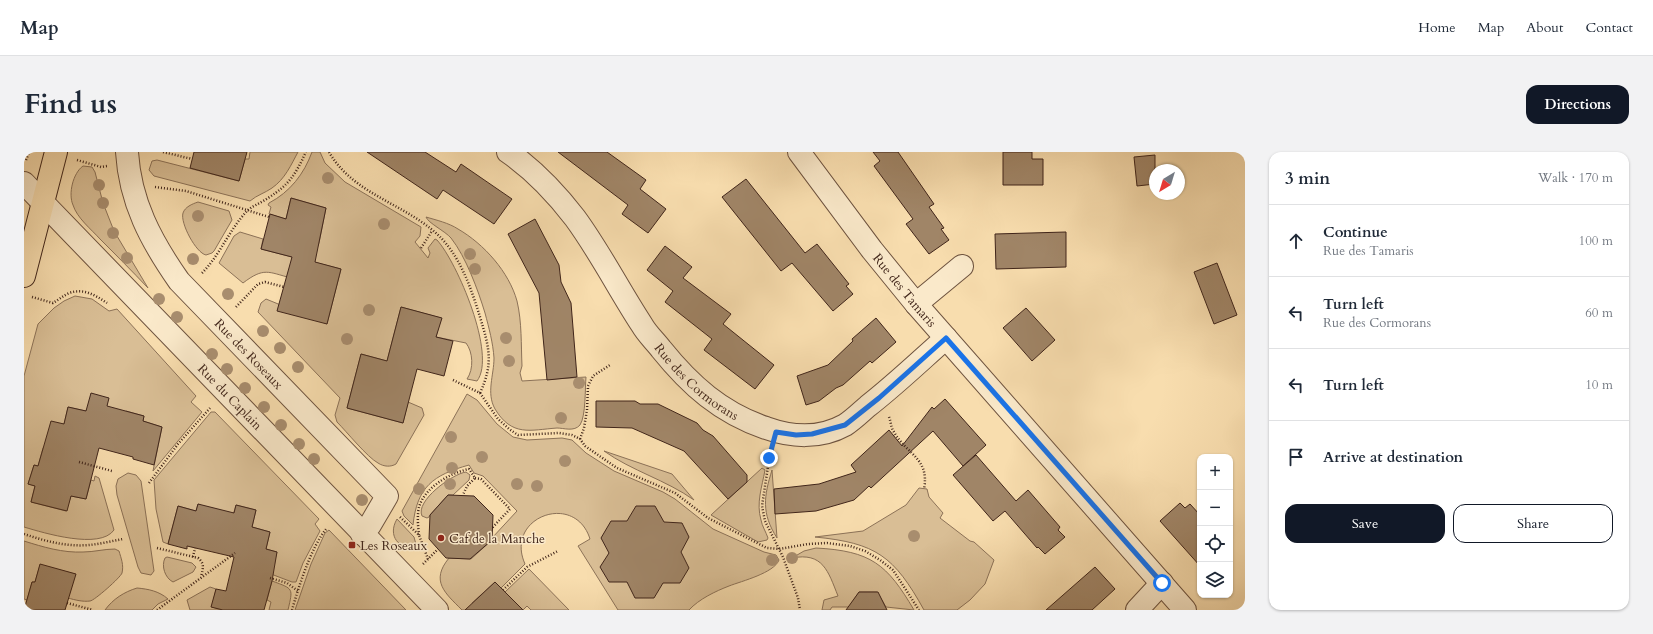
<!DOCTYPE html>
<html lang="en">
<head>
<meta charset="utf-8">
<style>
  :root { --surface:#fff; --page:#f2f2f3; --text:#1f2937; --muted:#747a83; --line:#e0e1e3; --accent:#111827 }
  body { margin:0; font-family:Cardo,serif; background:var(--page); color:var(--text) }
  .controls { position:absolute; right:12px; bottom:12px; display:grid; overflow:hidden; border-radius:8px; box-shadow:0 1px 3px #0004 }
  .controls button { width:36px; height:36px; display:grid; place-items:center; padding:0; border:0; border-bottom:1px solid var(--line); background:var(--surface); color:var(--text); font:20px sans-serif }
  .compass { position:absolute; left:1125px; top:12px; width:36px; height:36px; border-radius:50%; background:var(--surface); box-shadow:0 1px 3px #0004; rotate:218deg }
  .stop { position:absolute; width:12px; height:12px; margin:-9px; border:3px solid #1a73e8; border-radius:50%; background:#fff }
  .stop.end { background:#1a73e8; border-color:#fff; box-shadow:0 1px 4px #0008 }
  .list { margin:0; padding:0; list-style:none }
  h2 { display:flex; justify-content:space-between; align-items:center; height:52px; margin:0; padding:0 16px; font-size:17px }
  h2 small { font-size:13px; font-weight:400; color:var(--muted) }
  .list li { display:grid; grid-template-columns:26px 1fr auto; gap:12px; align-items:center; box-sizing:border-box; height:72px; padding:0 16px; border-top:1px solid var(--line) }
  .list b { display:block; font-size:15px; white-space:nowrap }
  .list p { margin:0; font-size:13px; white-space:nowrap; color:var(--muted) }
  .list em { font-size:13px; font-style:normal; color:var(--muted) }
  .actions { display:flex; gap:8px; padding:12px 16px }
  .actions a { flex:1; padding:9px 0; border:1px solid var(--accent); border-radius:12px; text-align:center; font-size:14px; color:var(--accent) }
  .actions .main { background:var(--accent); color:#fff }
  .icon { flex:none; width:22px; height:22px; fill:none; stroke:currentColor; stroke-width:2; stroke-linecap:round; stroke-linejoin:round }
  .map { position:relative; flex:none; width:1221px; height:458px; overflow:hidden; border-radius:12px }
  header { display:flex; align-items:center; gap:24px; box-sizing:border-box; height:56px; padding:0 20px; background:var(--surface); border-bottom:1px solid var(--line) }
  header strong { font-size:19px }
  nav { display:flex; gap:22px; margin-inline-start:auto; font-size:14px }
  .intro { display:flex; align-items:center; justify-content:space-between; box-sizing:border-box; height:96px; padding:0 24px }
  h1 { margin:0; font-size:28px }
  .button { padding:10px 18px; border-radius:12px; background:var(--accent); color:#fff; font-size:14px; font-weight:700 }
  main { display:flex; gap:24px; padding:0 24px }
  aside { flex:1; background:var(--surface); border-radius:12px; box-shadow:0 1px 3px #0004 }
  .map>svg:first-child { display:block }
  .green { fill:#d9be95; stroke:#8c7258 }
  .building { fill:#a08567; stroke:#40251a }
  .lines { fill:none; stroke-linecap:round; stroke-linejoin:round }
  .minor-casing { stroke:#6e533f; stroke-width:24 }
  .major-casing { stroke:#40251a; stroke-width:24 }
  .path { stroke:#40251a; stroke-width:2.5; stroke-dasharray:1 2; stroke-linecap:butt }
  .minor { stroke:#fae9ca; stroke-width:22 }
  .major { stroke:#f8ddae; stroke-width:22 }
  .tree { fill:#a88d6e }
  .route { stroke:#1a73e8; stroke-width:5 }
  .poi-dot { fill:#8f2418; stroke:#fae9ca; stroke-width:1.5 }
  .labels { text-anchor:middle; stroke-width:3; stroke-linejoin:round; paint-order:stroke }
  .street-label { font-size:13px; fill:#40251a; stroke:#fae9ca }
  .poi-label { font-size:13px; fill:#40251a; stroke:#fae9ca; text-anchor:start }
</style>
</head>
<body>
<header>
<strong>Map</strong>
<nav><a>Home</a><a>Map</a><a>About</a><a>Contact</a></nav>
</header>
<div class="intro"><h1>Find us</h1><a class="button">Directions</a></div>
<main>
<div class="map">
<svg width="1221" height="458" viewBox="0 0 1221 458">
  <rect width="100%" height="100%" fill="#f8ddae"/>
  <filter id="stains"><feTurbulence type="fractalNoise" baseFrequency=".005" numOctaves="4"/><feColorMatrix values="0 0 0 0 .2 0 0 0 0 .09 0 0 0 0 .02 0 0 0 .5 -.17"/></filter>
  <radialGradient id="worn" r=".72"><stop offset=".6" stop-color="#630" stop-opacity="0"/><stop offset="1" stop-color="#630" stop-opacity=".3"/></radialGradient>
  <!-- green -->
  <g class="green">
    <path d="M 226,0 L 274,0 C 267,13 261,27 248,36 C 241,41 233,43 226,49 L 130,24 L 125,18 L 128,9 L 133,8 L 215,29 L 221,7 L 225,7 Z"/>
    <path d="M 288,0 L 296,0 L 301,11 L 321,30 L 397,75 L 396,84 L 391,90 L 404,106 L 406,101 L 404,96 L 411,87 L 413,88 C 433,110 473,203 453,229 L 443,227 C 450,217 449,200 442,191 L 412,185 L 417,166 L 377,155 L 363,209 L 337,202 L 323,256 L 379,271 L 384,250 L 398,256 L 400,263 L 372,312 C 367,315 360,315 354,311 C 343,305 323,280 313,270 L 311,263 L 316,246 L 234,160 L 237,151 L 242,147 L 303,172 L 317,117 L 286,109 L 295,91 L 302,56 L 267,46 L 262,67 L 245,62 L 247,55 L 244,53 L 245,51 C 266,40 280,22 288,0 Z"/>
    <path d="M 59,14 L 68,15 L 71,20 L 79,51 L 90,79 L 124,136 C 108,119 92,103 76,87 C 67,77 53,66 49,53 C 44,42 49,21 59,14 Z"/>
    <path d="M 174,50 L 205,59 L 208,68 L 190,99 L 188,101 L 182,103 C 172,101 156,71 159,61 C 161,55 168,52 174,50 Z"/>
    <path d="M 402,65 C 412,68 425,71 434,77 C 460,92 485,120 493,149 C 498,170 497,193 498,214 L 496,221 L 498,229 L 562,225 C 561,236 562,264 556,273 C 550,280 540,276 533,276 C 506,278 488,285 471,257 C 462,241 470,223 470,206 C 469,191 465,176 461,161 C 454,138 442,105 427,86 C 421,79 404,71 402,65 Z"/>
    <path d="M 216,80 L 239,87 L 237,97 L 272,106 L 267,126 C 244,120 240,115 219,131 L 195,111 L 210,84 Z"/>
    <path d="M 51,144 L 68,147 L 85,159 L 93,157 L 172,244 L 167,250 L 178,260 L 129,319 L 138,275 L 119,269 L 120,264 L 102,259 L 100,264 L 62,259 L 44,255 L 40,272 L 19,296 L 14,314 L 10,313 L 4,332 L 11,334 L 7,350 L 42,359 L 47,344 L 62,347 L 67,328 L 70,329 L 71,324 L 75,326 L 90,378 C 76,398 20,381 0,375 L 0,224 L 14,172 L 30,156 L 40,149 Z"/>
    <path d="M 443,242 L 453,248 L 473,272 L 489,285 L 503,288 L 538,286 L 548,288 L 562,301 L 590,319 L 639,340 L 651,347 L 689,377 L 740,400 L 752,403 L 755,408 C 750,421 718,429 705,434 C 692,439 675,447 665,458 L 594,458 L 554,394 L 566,387 C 551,339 480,365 501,412 L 477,436 L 471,430 L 448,451 L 454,458 L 438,458 C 421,441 406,429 425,406 L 447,407 L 468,388 L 468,386 L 493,359 L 459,324 L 450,321 L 445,313 C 409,323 393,335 389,373 L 380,364 L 378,359 Z"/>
    <polygon points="187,260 191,260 295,367 291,372 296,379 279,411 272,430 268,430 247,422 253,400 242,397 246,380 228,375 232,358 212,353 208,367 174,352 172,359 154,354 144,392 139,390 132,357 130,328"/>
    <path d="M 580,299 L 648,322 L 670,348 C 642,328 608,319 580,299 Z"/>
    <path d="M 738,316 L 741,318 C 738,335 732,351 737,368 C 738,374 742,380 744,386 L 743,388 L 734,390 L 687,363 Z"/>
    <path d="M 748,318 L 753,386 C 737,361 740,344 748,318 Z"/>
    <path d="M 442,320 L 446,323 L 445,328 L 429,343 L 424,343 L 406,363 L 405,365 L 403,366 L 398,364 C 391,349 428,322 442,320 Z"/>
    <polygon points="104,321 112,323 117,329 130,419 127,423 117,421 114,415 93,343 92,334 94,327"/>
    <path d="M 895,336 L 903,337 L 905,345 L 919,361 L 916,366 L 946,389 L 950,390 L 970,408 L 961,432 L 946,448 L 933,458 L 900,458 C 870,404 852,391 791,385 L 839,379 L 882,353 Z"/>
    <path d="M 373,367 L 390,385 L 393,396 C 375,398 363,384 373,367 Z"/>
    <polygon points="305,378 382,458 271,458 287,412 301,381"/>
    <path d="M 0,389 C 19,395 39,401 59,400 C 70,400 80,397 91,397 L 95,399 C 97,406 100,413 98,421 C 97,425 70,449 66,449 C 59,450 51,448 44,446 L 51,422 L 16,413 L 11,430 L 8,430 L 3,448 L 0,447 Z"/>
    <path d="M 792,396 C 847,399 863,412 890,458 L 862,455 L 853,440 L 835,440 L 825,455 L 808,455 L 806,458 L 798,458 L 800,448 L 814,444 C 804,419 799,400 768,406 L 780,399 Z"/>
    <path d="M 143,405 L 168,411 L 172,415 L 169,420 L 149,430 C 141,426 137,414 141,406 Z"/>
    <polygon points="505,417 545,458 507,458 503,454 499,458 481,440"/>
    <path d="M 248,429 C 270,437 269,436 264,458 L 245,458 L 247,450 L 243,448 Z"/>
    <polygon points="186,435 192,437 188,455 198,458 166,458 163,448"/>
    <path d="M 113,436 C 124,437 135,439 144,447 L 134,452 L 128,458 L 81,458 C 89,447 100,440 113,436 Z"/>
  </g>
  <!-- building -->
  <g class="building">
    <polygon points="170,0 223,0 215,29 166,16"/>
    <polygon points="343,0 401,0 432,20 437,12 488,47 470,72 419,38 413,47"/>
    <polygon points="534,0 583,0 622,28 616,37 642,57 624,81 598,62 604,53"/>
    <polygon points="849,0 874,0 910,52 905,55 920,76 917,77 925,88 905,102 882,72 889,67 850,14 856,9"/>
    <polygon points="979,0 1008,0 1008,7 1019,7 1019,33 979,33"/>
    <polygon points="1131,3 1131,32 1113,34 1110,5"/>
    <polygon points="722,27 781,101 793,92 825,132 822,134 829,142 809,159 768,111 757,119 698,45"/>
    <polygon points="267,46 302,56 291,110 317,117 303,172 253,159 268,105 237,97 246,62 262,67"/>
    <polygon points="511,67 535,113 537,130 547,151 553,225 523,228 515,141 484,82"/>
    <polygon points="1042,80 1042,115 972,117 971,82"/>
    <polygon points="641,94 668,115 659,126 707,162 699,172 750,213 731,237 680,198 688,187 641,150 649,139 623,118"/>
    <polygon points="1193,111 1213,163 1190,172 1170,120"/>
    <polygon points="377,155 418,166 412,185 429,189 420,224 393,217 379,271 323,256 337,202 363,209"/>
    <polygon points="1002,156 1031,188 1008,209 979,176"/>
    <polygon points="852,166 872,190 848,211 846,209 819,233 812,236 795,249 782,253 773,224 804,213 829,189 828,187"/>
    <polygon points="67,241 85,246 83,254 120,264 119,269 138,275 130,313 109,307 109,305 75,296 62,347 47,344 43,359 7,350 11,334 4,332 10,313 14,314 27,269 40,272 44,255 62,259"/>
    <polygon points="921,247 962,293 939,314 909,279 847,336 845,334 830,348 792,359 751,362 750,337 795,332 832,320 827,313 865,278 878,294 908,255 910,257"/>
    <polygon points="572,249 611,249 616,252 634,252 673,271 679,278 689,284 723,323 723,330 704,347 660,299 608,276 572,275"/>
    <polygon points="952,303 992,349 1004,338 1036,375 1034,378 1041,385 1021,402 1014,395 1013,396 981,359 969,369 929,323"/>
    <polygon points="424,343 450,344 469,363 468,388 446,407 422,406 405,387 406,363"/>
    <polygon points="1156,351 1161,356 1166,352 1176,363 1176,414 1136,369"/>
    <polygon points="174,352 210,361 212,353 232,358 228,375 246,380 242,397 253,400 248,429 240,458 199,458 187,455 192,437 202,439 210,405 163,394 163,397 144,392 154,354 172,359"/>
    <polygon points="612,354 631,354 640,370 658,371 665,385 657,400 665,416 656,431 639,431 630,446 611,446 603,430 585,430 576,415 585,401 577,386 587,369 603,369"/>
    <polygon points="16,412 52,422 41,458 0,458 8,430 11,430"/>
    <polygon points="1071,415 1091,437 1068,458 1022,458"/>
    <polygon points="471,430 499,458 441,458"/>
    <polygon points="835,440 854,440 863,458 822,458"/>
  </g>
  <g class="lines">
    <!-- minor casing -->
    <g class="minor-casing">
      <g id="minor">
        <path id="s1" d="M 103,0 C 106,50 127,89 155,129 L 363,344 L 346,373 L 338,382"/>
        <path id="s2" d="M 484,0 C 510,18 531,40 551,66 C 576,100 595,138 618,173 C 623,182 631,189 637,197 C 666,233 697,261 742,276 C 767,285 796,287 821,273 C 829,268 837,260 844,254 C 871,233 896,209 922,186"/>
        <path id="s3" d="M 775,0 L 848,98 L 892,152 L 1161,458"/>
        <path id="s4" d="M 0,31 L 413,458"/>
        <polyline points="892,152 938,114"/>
        <polyline points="1113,458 1138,431"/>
      </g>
    </g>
    <!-- major casing -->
    <g class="major-casing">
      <polyline id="major" points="0,124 32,0"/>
    </g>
    <!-- path -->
    <g class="path">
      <polyline points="139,0 168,7"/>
      <path d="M 305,0 C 329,42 379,51 413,82 C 436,103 447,136 456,165 C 465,195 470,211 456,241"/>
      <polyline points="2,8 5,0"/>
      <polyline points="53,8 77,15 83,14"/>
      <polyline points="131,35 162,39 245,65"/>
      <polyline points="397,96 408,79"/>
      <path d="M 178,121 C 196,103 205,78 223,59 C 228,54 237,51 244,46 C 266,32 271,23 282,0"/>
      <path d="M 8,145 L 29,151 C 34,148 39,144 45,141 C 60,136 71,143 83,151"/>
      <polyline points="212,155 234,132 241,130 260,135"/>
      <polyline points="429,228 456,241 474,267 485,277 494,283 535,281 548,283 556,287 561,294 593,316 651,341 684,366 743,396 755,397 784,392 803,391 826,394 841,399 856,408 869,418 895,458"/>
      <path d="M 865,265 C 867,270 867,276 870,280 C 882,302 906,306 900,337"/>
      <polyline points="556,287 560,276 563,258 564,234 569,224 586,213"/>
      <polyline points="746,301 738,354 741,369 759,405 774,446 776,458"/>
      <polyline points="55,310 88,319"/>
      <polyline points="451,326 457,327 486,357 468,376"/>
      <polyline points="125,331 154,292 186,256"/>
      <polyline points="376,365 395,383 404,407"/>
      <path d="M 0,382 C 21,389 42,395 65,393 C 76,392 88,389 99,387"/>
      <path d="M 395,383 C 394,374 393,364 395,355 C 401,335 426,321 445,317 L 451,326 L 443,334 L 439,343"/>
      <path d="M 133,396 L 174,406 C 181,412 179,416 177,425"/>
      <polyline points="169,405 171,396"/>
      <polyline points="399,412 414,397"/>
      <polyline points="246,426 263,431 274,439"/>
      <polyline points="479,438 503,415 534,399"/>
      <polyline points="43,451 69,458"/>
      <polyline points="133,458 211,401"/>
      <path d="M 268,458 C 275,434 287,395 303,376"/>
    </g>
    <!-- minor -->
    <use href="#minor" class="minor"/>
    <!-- major -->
    <use href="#major" class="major"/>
  </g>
  <!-- trees -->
  <g class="tree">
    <circle cx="304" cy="26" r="6"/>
    <circle cx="75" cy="33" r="6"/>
    <circle cx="79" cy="51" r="6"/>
    <circle cx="174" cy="64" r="6"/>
    <circle cx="360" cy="72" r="6"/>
    <circle cx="89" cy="81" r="6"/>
    <circle cx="446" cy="102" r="6"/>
    <circle cx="103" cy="106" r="6"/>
    <circle cx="169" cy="107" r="6"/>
    <circle cx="451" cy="117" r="6"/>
    <circle cx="204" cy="142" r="6"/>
    <circle cx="135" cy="147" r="6"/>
    <circle cx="345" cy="158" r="6"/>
    <circle cx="153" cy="165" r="6"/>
    <circle cx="239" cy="179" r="6"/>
    <circle cx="482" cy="186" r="6"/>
    <circle cx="323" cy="187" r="6"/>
    <circle cx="256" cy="196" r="6"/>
    <circle cx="188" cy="202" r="6"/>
    <circle cx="485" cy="209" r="6"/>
    <circle cx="274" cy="215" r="6"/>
    <circle cx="203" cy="217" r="6"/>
    <circle cx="555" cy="231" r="6"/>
    <circle cx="221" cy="236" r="6"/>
    <circle cx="240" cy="255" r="6"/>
    <circle cx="537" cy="266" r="6"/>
    <circle cx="257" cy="273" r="6"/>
    <circle cx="427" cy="285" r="6"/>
    <circle cx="275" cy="292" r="6"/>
    <circle cx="458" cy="305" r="6"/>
    <circle cx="290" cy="307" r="6"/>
    <circle cx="541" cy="309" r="6"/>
    <circle cx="428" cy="316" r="6"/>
    <circle cx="426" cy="332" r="6"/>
    <circle cx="493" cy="332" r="6"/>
    <circle cx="513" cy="334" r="6"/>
    <circle cx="395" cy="337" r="6"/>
    <circle cx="338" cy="348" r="6"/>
    <circle cx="890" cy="384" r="6"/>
    <circle cx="768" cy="406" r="6"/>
    <circle cx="748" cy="408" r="6"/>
  </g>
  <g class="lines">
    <!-- route -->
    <polyline class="route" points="745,306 752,280 772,283 788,282 821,273 855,246 922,186 1138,431"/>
  </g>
  <!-- markers -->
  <g class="poi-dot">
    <circle cx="417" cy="386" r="4"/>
    <rect x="324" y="389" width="8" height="8" rx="2"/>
  </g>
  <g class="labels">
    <!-- street labels -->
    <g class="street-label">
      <text dy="5" stroke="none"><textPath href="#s3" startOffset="174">Rue des Tamaris</textPath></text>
      <text dy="5" stroke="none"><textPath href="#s1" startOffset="242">Rue des Roseaux</textPath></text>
      <text dy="5" stroke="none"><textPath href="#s2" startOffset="300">Rue des Cormorans</textPath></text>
      <text dy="5" stroke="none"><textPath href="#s4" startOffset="297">Rue du Caplain</textPath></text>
    </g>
    <!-- poi labels -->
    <g class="poi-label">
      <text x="425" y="391">Caf de la Manche</text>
      <text x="336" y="398">Les Roseaux</text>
    </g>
  </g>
  <rect width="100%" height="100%" filter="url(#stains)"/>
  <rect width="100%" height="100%" fill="url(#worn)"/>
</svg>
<div class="controls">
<button>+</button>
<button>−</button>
<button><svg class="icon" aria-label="locate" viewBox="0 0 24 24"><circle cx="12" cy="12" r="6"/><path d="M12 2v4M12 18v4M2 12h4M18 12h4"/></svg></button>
<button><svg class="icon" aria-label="layers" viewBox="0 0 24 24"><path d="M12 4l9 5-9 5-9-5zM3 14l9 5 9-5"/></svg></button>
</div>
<svg class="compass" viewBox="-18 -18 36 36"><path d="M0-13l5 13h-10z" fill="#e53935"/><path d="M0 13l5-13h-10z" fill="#747a83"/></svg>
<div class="stop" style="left:1138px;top:431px"></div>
<div class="stop end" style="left:745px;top:306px"></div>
</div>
<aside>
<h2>3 min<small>Walk · 170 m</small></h2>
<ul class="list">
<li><svg class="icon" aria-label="ahead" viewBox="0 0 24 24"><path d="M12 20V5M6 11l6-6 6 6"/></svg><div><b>Continue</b><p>Rue des Tamaris</p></div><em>100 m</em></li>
<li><svg class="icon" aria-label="left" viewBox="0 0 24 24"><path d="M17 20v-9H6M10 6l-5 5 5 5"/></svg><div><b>Turn left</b><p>Rue des Cormorans</p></div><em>60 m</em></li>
<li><svg class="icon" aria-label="left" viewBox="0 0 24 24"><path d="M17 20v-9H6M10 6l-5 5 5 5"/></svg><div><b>Turn left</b></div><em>10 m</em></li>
<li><svg class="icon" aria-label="arrive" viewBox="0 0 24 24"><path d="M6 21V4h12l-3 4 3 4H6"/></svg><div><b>Arrive at destination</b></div></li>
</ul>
<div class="actions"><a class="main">Save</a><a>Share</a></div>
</aside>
</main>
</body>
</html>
